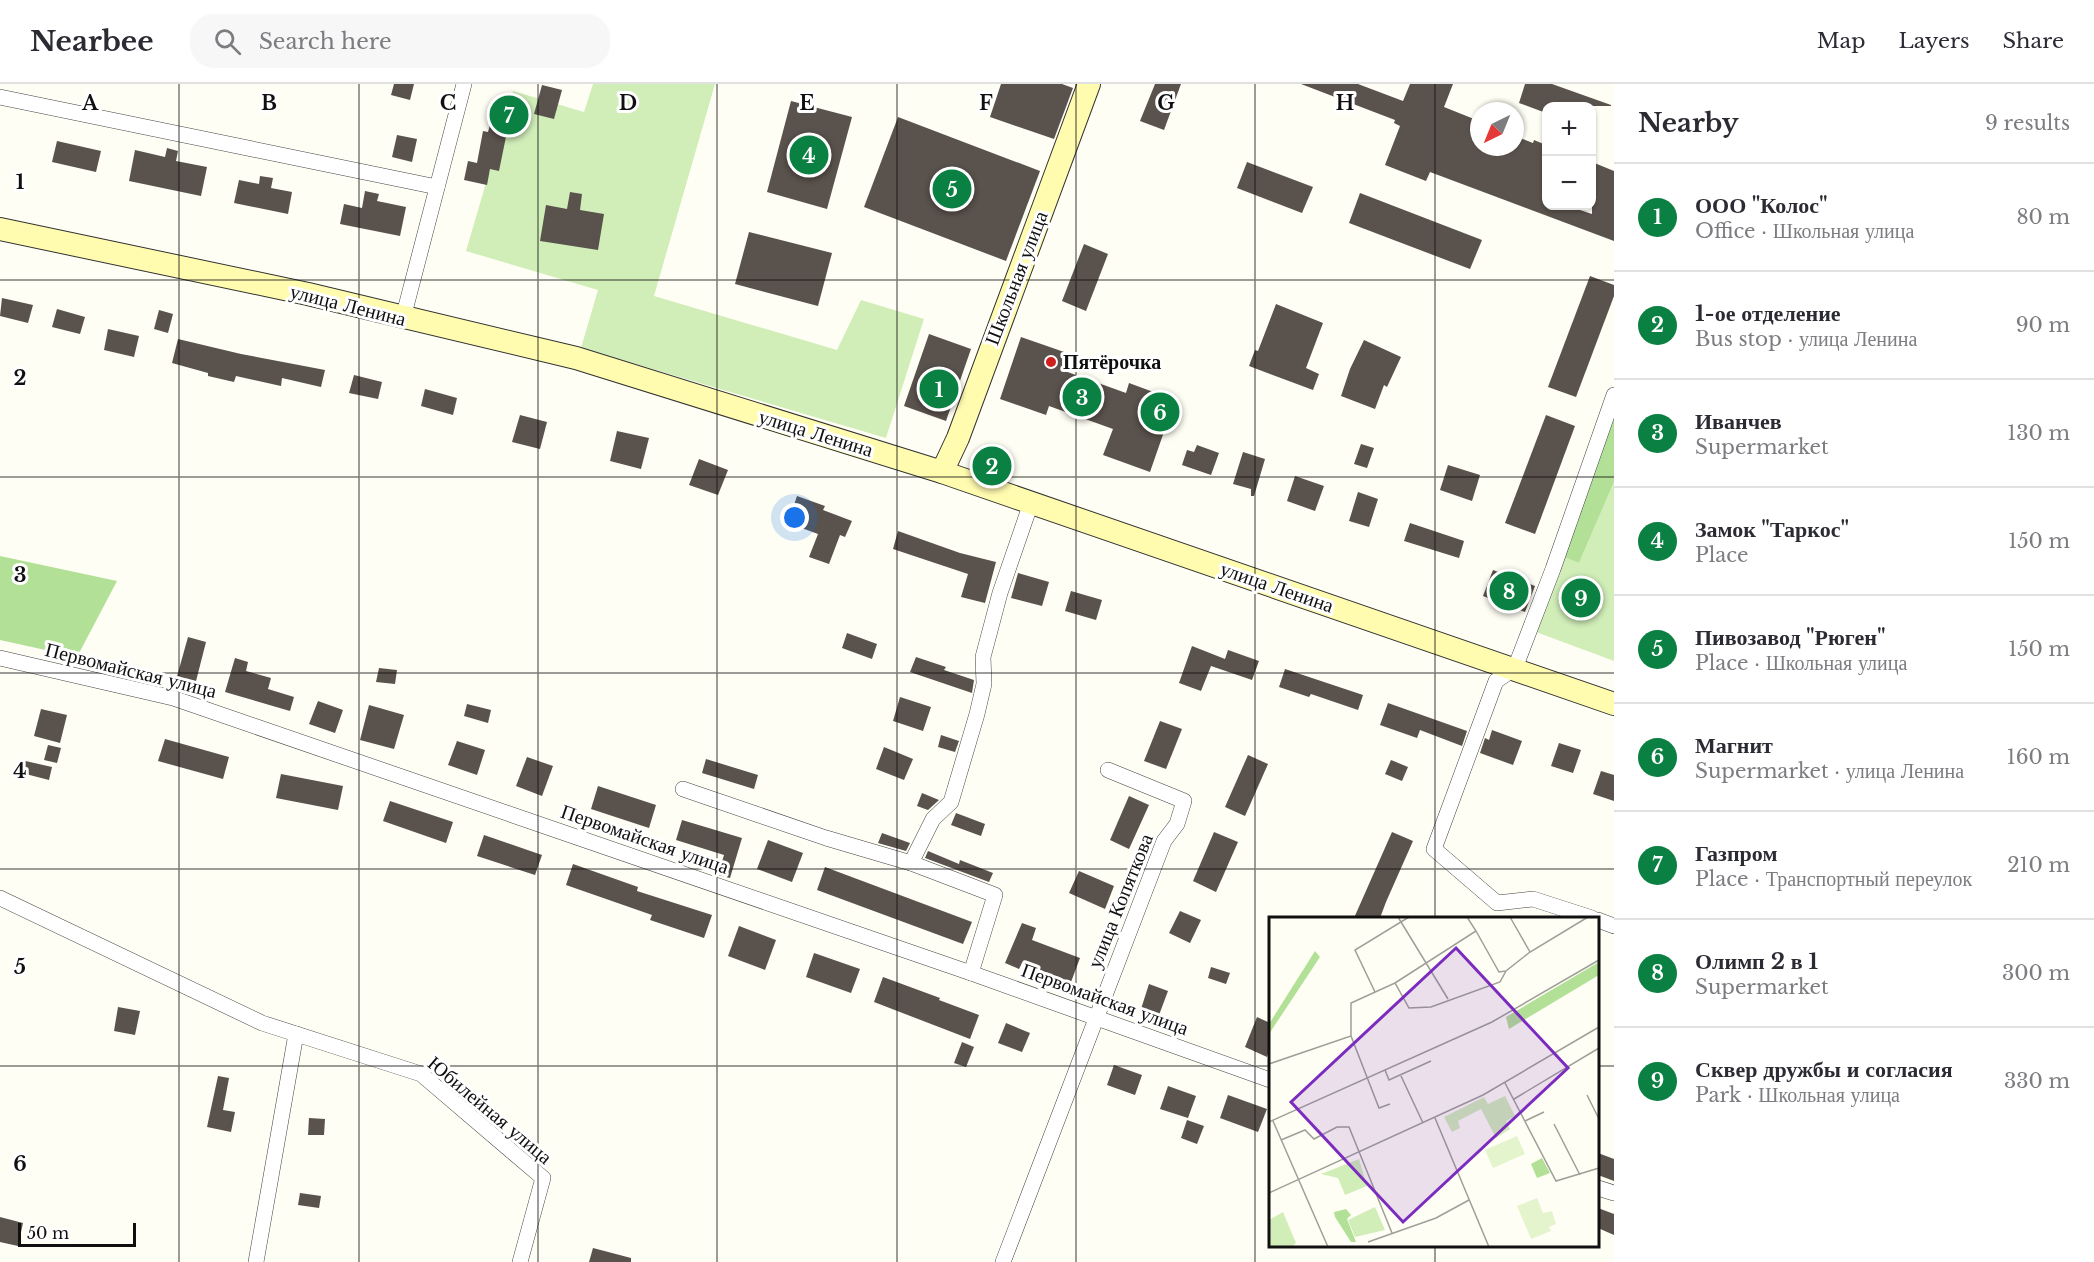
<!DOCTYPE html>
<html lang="en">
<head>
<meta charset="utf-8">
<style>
  :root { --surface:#fff; --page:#f7f7f7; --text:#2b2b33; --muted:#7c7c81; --line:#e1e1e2; --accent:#0b8043 }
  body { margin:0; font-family:"Libre Baskerville",serif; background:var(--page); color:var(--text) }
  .controls { position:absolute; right:18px; top:18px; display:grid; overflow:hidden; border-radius:12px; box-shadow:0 2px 4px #0004 }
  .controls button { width:54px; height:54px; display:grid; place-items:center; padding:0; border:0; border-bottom:2px solid var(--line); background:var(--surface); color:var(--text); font:30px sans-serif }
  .compass { position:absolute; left:1470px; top:18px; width:54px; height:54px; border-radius:50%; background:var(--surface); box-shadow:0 2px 4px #0004; rotate:223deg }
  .scale { position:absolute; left:18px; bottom:15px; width:118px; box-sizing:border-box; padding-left:6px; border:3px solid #101010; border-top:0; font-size:16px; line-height:21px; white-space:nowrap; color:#101010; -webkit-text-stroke:4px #fff; paint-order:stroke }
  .you { position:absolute; left:795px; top:434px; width:21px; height:21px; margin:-15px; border:4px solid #fff; border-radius:50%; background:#1a73e8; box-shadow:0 0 0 9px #1a73e833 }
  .badge { display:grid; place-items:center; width:39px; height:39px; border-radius:50%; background:var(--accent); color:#fff; font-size:20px; font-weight:700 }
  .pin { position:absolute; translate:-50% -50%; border:3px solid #fff; box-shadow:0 2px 6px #0006 }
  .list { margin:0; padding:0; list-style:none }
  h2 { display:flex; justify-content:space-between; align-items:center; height:78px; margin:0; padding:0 24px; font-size:26px }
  h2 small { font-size:20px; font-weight:400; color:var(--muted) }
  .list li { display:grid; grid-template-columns:39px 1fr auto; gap:18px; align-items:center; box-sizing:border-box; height:108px; padding:0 24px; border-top:2px solid var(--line) }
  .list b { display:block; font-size:22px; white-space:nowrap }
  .list p { margin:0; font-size:20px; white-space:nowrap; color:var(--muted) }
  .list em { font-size:20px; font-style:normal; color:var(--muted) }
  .icon { flex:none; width:33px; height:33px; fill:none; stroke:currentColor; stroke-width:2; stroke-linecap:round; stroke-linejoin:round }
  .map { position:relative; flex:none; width:1614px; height:1178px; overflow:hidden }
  header { display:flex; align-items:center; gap:36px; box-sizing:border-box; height:84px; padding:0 30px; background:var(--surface); border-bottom:2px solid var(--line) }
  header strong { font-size:28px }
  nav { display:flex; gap:33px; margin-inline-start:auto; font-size:21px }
  .search { width:420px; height:54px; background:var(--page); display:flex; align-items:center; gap:15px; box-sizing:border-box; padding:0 21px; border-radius:24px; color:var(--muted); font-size:22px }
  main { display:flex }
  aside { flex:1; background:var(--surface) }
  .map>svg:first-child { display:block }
  .green { fill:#d1eeb9 }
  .forest { fill:#b3e097 }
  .building { fill:#5a524c }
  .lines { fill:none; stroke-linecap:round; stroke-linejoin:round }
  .street-casing { stroke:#434343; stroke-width:16 }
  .secondary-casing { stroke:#323232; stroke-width:24 }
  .street { stroke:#fff; stroke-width:15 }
  .secondary { stroke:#fffbaf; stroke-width:22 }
  .grid { fill:none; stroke:#101010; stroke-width:1.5; stroke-opacity:0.55 }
  .poi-dot { fill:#cd1f1c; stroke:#fff; stroke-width:2 }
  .labels { text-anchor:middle; stroke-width:6; stroke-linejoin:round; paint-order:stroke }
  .street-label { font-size:20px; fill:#101010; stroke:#fff }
  .poi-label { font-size:20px; font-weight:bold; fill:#101010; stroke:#fff; text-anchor:start }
  .inset-road { fill:none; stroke:#9f9f99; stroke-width:1.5 }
  .view { fill:#7b2cbf; fill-opacity:0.15; stroke:#7b2cbf; stroke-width:3 }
  .inset-edge { fill:none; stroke:#101010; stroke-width:3 }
  .grid-label { font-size:20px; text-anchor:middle; font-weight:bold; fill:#101010; stroke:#fff; stroke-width:6; stroke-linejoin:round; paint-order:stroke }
</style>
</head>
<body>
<header>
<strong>Nearbee</strong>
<div class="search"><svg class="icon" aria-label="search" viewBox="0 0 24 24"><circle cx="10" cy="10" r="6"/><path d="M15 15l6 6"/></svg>Search here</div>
<nav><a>Map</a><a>Layers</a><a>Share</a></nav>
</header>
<main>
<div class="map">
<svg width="1614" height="1178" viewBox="0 0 1614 1178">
  <rect width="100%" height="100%" fill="#fffef4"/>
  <!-- green -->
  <g class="green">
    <polygon points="593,0 715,0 654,212 837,266 861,216 924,235 886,354 581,264 598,206 466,167 513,7 584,28"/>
    <polygon points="1614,398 1614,577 1536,548 1564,473 1579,479"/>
  </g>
  <!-- forest -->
  <g class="forest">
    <polygon points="1614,328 1614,398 1579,479 1564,473"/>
    <polygon points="0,472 117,497 77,573 0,556"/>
  </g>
  <!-- building -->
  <g class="building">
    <polygon points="394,0 414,0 410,16 391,11"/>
    <polygon points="1001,0 1062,0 1073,4 1054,55 990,33"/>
    <polygon points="1155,0 1181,0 1164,46 1140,37"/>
    <polygon points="1301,0 1358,0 1403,17 1410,0 1453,0 1444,23 1479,37 1479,63 1515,63 1515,52 1533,59 1534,56 1546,61 1546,122 1568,122 1592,130 1592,78 1614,87 1614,157 1430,88 1426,97 1385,81 1400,42 1394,39 1395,36"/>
    <polygon points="1525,0 1552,0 1611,21 1611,22 1546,22 1546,29 1519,19"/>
    <polygon points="542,1 562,6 554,35 534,30"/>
    <polygon points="497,15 526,23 520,46 508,43 499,87 490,85 487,101 464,96 468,77 477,79 483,47 488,48"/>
    <polygon points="791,17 852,33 827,125 767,108"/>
    <polygon points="898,33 1040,87 1006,177 864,123"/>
    <polygon points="397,51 417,55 412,78 392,73"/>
    <polygon points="57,57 101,67 96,88 52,78"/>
    <polygon points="167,64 178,67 176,77 207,83 201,112 129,97 135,66 165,73"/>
    <polygon points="1247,78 1313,103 1302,129 1237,104"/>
    <polygon points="260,92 273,94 271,104 292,108 288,130 234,119 239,96 259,100"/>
    <polygon points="365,107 379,110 377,117 406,123 400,152 340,140 344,120 362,124"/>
    <polygon points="570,108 582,110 580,126 604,130 598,166 540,157 546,121 567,125"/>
    <polygon points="1360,109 1482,156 1470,185 1349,139"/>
    <polygon points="749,148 832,169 818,222 735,200"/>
    <polygon points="1084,160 1108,170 1086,227 1062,217"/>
    <polygon points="1590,192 1614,201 1614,212 1576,313 1548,303"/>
    <polygon points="2,214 33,221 28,239 0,232"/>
    <polygon points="1276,220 1323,239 1306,284 1319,290 1313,306 1249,282 1255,266 1258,267"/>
    <polygon points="57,225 85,233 80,250 52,243"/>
    <polygon points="159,226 173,230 168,249 154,245"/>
    <polygon points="108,245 139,252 134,273 104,266"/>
    <polygon points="929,250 971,265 946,337 904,322"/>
    <polygon points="1021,253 1067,269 1062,286 1126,309 1129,299 1175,316 1150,388 1103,371 1113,345 1049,322 1046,331 1000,315"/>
    <polygon points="178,255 241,270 325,286 321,303 282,294 281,302 236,292 234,298 208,292 208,289 172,279"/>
    <polygon points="1364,256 1401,273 1387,303 1384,301 1375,325 1341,312 1350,285"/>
    <polygon points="354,291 382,298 378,315 349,309"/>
    <polygon points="425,305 457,314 453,331 421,322"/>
    <polygon points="520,331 547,338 540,365 512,358"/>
    <polygon points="1546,331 1575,342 1535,450 1505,439"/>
    <polygon points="617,347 649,354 641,385 610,377"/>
    <polygon points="1361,360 1374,364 1367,384 1354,380"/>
    <polygon points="1197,361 1219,369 1211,391 1182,381 1187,366 1194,368"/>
    <polygon points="1243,368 1265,375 1254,412 1251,412 1251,405 1233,400"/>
    <polygon points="699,375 728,386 718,411 689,401"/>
    <polygon points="1448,381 1480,391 1472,417 1440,406"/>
    <polygon points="1295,392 1324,402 1315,427 1287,417"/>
    <polygon points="1358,408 1378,415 1369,443 1349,437"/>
    <polygon points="797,412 825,422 823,426 852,437 845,453 840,451 829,480 809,473 818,450 788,439"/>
    <polygon points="1410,439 1464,457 1459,474 1404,457"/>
    <polygon points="898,447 960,469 996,478 985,519 961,513 968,490 893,465"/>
    <polygon points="1493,486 1535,502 1525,528 1483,512"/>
    <polygon points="1018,489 1049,498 1042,522 1011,514"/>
    <polygon points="1071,507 1102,516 1096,536 1065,527"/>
    <polygon points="847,549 877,560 872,575 842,564"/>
    <polygon points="188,553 206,558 195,601 176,596"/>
    <polygon points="1192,562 1225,575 1228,566 1259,577 1252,596 1211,582 1201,607 1179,599"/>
    <polygon points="916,573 946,583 944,586 974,596 972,609 910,588"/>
    <polygon points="235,574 248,578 246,587 271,594 268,605 294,613 290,627 225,608"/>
    <polygon points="379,584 397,586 395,600 376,598"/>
    <polygon points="1285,585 1363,611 1358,626 1311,610 1309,613 1279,603"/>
    <polygon points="900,613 931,623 923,647 893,637"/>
    <polygon points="318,617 343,626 335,649 309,640"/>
    <polygon points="1388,619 1467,647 1462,662 1420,646 1417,654 1380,641"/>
    <polygon points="467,620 491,626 488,639 464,632"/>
    <polygon points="369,621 404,631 394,665 360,656"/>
    <polygon points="41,625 67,631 60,659 34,652"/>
    <polygon points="1160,637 1182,645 1166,685 1144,677"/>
    <polygon points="1492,646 1522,657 1513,681 1480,669 1485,654 1489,656"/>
    <polygon points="941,651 959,657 955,668 938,663"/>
    <polygon points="165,655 229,673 223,695 158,677"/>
    <polygon points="457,657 485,666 477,691 448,681"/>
    <polygon points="1559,659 1581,666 1573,689 1551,682"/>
    <polygon points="48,661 61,664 57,679 44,676"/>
    <polygon points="884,663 913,675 904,696 876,685"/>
    <polygon points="1248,671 1268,680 1245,732 1225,723"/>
    <polygon points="527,673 553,682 542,712 516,702"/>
    <polygon points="706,675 758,691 754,705 702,689"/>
    <polygon points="21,676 52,683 49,696 18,688"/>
    <polygon points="1391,676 1408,683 1402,697 1385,690"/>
    <polygon points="1601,687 1614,691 1614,717 1593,710"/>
    <polygon points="281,690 343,702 338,726 276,714"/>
    <polygon points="598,702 656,721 649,744 591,725"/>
    <polygon points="922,709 939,716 928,726 917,722"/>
    <polygon points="1129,712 1149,721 1129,765 1110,756"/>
    <polygon points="390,717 453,738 446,759 383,737"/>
    <polygon points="956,729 985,740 981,752 951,741"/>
    <polygon points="682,736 742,754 730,794 718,791 724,771 676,756"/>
    <polygon points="1214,748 1238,758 1216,808 1193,797"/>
    <polygon points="1392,748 1413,757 1386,818 1380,834 1354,834"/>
    <polygon points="882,749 910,759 906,767 878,759"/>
    <polygon points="484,751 542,771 535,791 477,772"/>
    <polygon points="768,756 803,769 792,798 757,785"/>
    <polygon points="928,767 959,780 960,776 993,789 989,798 925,774"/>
    <polygon points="573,780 638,803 637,807 712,831 704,854 650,836 652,831 566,801"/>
    <polygon points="825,783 972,838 963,860 817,806"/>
    <polygon points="1079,787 1114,802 1105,825 1069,809"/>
    <polygon points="1180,827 1201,836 1190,859 1169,849"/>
    <polygon points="1022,839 1036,844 1032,856 1080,874 1071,898 1022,879 1019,885 1005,879"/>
    <polygon points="739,842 776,856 765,886 728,872"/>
    <polygon points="814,869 860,885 851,909 806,893"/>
    <polygon points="1211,883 1230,889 1226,900 1208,894"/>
    <polygon points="883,893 940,914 939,916 979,931 970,955 874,918"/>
    <polygon points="1149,900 1168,907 1159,931 1141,925"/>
    <polygon points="118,923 140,927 135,951 114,947"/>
    <polygon points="1257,933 1270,939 1270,964 1267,973 1245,963"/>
    <polygon points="1006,939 1030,949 1022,968 998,959"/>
    <polygon points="962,958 974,963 966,983 954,979"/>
    <polygon points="1114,981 1142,991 1135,1011 1107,1001"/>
    <polygon points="218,992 229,994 223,1026 235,1028 231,1048 207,1043"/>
    <polygon points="1168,1002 1196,1012 1188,1034 1160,1025"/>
    <polygon points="1228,1011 1267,1025 1258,1048 1220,1034"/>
    <polygon points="309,1034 325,1035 324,1051 308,1051"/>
    <polygon points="1187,1036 1204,1042 1197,1060 1181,1054"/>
    <polygon points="1598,1069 1614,1075 1614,1097 1598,1091"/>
    <polygon points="300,1109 321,1112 319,1124 298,1121"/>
    <polygon points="1598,1124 1614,1130 1614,1151 1598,1144"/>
    <polygon points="0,1133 23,1139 18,1162 0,1158"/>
    <polygon points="593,1164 631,1174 631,1178 589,1178"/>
  </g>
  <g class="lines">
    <!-- street casing -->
    <g class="street-casing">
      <g id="street">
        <polyline points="0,13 437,103"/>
        <polyline points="403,234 464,0"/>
        <polyline points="0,574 173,614 971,889 1270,996"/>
        <polyline points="683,705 826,754 911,779 995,811 971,889"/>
        <polyline points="911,779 933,735 951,718 977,630 984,600 983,573 1000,509 1031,419"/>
        <polyline points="0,814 262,939 421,990 543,1094 520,1178"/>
        <polyline points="1592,834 1533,815 1497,819 1434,765 1496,597 1515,584 1553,485 1614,311"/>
        <polyline points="1598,836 1614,842"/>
        <polyline points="1598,1104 1614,1109"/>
        <polyline points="256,1178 296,950"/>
        <polyline points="1003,1178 1164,757 1177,740 1184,717 1108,686"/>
      </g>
    </g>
    <!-- secondary casing -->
    <g class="secondary-casing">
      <g id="secondary">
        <polyline points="0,145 308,210 576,274 942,388 1614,620"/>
        <polyline points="942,388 958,354 1089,0"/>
      </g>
    </g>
    <!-- street -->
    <use href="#street" class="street"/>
    <!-- secondary -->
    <use href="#secondary" class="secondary"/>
  </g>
  <!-- grid -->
  <path class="grid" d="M 179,0 L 179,1178M 359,0 L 359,1178M 538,0 L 538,1178M 717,0 L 717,1178M 897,0 L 897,1178M 1076,0 L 1076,1178M 1255,0 L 1255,1178M 1435,0 L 1435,834M 0,196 L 1614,196M 0,393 L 1614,393M 0,589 L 1614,589M 0,785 L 1614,785M 0,982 L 1270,982M 1598,982 L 1614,982M 1435,1162 L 1435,1178"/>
  <!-- markers -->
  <circle class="poi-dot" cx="1051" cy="278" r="6"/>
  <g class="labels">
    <!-- street labels -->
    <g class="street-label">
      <text transform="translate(1016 194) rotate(-69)" y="7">Школьная улица</text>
      <text transform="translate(348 221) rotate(14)" y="7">улица Ленина</text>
      <text transform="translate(816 349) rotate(17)" y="7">улица Ленина</text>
      <text transform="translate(1277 503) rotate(19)" y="7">улица Ленина</text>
      <text transform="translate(131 586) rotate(14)" y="7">Первомайская улица</text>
      <text transform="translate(645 755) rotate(19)" y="7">Первомайская улица</text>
      <text transform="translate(1120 817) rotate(-68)" y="7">улица Копяткова</text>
      <text transform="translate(1105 915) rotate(20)" y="7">Первомайская улица</text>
      <text transform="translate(490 1026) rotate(40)" y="7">Юбилейная улица</text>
    </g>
    <!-- poi labels -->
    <g class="poi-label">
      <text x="1063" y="285">Пятёрочка</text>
    </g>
  </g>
  <!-- overview -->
  <g transform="translate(1269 833)">
    <rect width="330" height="330" fill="#fffef4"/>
    <path d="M 236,179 L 246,199 L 237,204 L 241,212 L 227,221 L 212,192 L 189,204 L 191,211 L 183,215 L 175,200 L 215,180 L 219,187 ZM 90,242 L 98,269 L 76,278 L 69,261 L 52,257 ZM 106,290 L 116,313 L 86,320 L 79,303 ZM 14,295 L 27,326 L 23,330 L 0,330 L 0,303 Z" fill="#d1eeb9"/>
    <path d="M 46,34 L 51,40 L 0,117 L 0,107 ZM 330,45 L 330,58 L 240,112 L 237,100 ZM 273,241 L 281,256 L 268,261 L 262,247 ZM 77,292 L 82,298 L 78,302 L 87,325 L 82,325 L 66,300 L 65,295 Z" fill="#b3e097"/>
    <path d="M 248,219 L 256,237 L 224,251 L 216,233 ZM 268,281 L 274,296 L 283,294 L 287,307 L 280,310 L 282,314 L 262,322 L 248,289 Z" fill="#e4f4cc"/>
    <path class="inset-road" d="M 129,0 L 179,82M 241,0 L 261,35M 207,14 L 230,55 L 237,54M 126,66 L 207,14 L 198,0M 106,75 L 86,33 L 140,0M 82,119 L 110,191 L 121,187M 0,147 L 82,119 L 82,86 L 126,66 L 140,91 L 162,90 L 231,65 L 237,54 L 261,35 L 319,0M 116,153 L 120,163 L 162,144M 132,159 L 154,206M 236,166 L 287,264 L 330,251M 318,178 L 330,202M 245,182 L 330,131M 166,201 L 220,330M 4,204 L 59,330M 256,204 L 275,195M 0,205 L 223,105 L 330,43M 285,207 L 311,258M 12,223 L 36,213 L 45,222 L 68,210 L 80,210 L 123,316M 0,276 L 214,178 L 330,110M 99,325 L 167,301 L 200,283"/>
    <path class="view" d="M 187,31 L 299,151 L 134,305 L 22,185 Z"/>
    <rect width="330" height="330" class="inset-edge"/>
  </g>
  <g class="grid-label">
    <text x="90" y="26">A</text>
    <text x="269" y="26">B</text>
    <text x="448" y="26">C</text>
    <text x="628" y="26">D</text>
    <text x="807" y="26">E</text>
    <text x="986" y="26">F</text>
    <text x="1166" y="26">G</text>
    <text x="1345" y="26">H</text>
    <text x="20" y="105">1</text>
    <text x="20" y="301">2</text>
    <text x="20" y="498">3</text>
    <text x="20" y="694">4</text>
    <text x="20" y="890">5</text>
    <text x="20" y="1087">6</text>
  </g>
</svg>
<div class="controls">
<button>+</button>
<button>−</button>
</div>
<svg class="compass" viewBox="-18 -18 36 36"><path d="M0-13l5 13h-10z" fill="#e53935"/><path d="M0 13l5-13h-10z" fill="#7c7c81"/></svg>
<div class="scale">50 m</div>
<div class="you"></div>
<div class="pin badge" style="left:939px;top:305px">1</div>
<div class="pin badge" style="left:992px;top:382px">2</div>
<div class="pin badge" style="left:1082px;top:313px">3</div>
<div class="pin badge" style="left:809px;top:71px">4</div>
<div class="pin badge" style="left:952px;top:105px">5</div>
<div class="pin badge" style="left:1160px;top:328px">6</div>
<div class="pin badge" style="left:509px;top:31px">7</div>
<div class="pin badge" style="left:1509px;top:507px">8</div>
<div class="pin badge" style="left:1581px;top:514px">9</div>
</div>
<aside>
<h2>Nearby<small>9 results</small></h2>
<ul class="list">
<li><span class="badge">1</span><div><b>ООО &quot;Колос&quot;</b><p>Office · Школьная улица</p></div><em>80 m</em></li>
<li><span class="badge">2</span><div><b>1-ое отделение</b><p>Bus stop · улица Ленина</p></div><em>90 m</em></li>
<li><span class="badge">3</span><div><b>Иванчев</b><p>Supermarket</p></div><em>130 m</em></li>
<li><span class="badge">4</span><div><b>Замок &quot;Таркос&quot;</b><p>Place</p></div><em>150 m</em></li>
<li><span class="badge">5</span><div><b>Пивозавод &quot;Рюген&quot;</b><p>Place · Школьная улица</p></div><em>150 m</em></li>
<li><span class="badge">6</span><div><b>Магнит</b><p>Supermarket · улица Ленина</p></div><em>160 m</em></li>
<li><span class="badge">7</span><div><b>Газпром</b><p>Place · Транспортный переулок</p></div><em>210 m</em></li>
<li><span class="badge">8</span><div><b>Олимп 2 в 1</b><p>Supermarket</p></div><em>300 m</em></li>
<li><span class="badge">9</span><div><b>Сквер дружбы и согласия</b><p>Park · Школьная улица</p></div><em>330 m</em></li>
</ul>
</aside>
</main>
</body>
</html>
